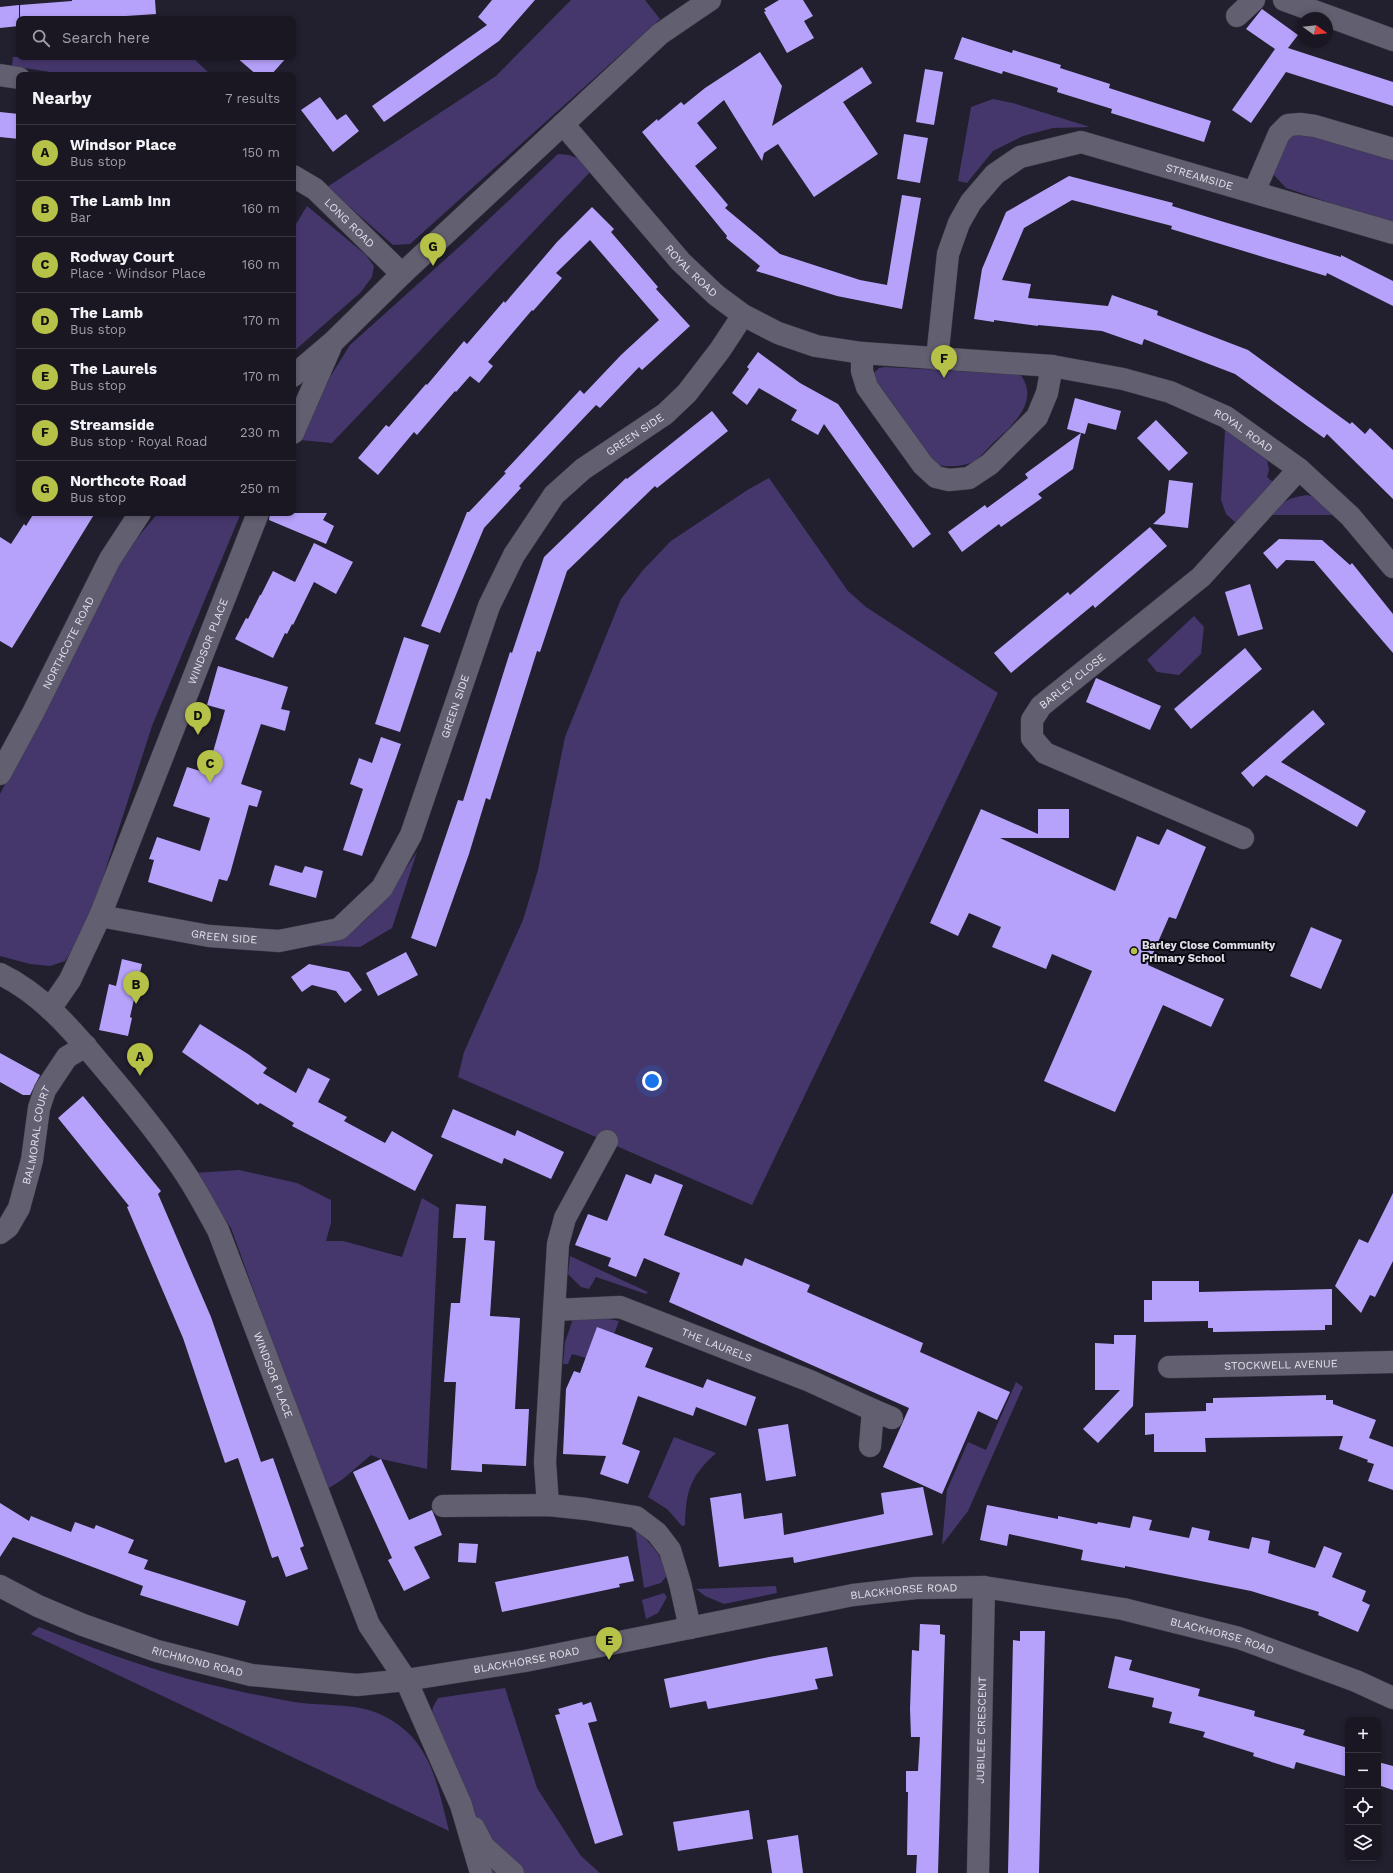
<!DOCTYPE html>
<html lang="en">
<head>
<meta charset="utf-8">
<style>
  :root { --surface:#1a1722; --page:#23202a; --text:#f1f3f6; --muted:#9f9fa5; --line:#383640; --accent:#b6c148 }
  body { margin:0; font-family:"Work Sans",sans-serif; background:var(--page); color:var(--text) }
  .controls { position:absolute; right:12px; bottom:12px; display:grid; overflow:hidden; border-radius:8px; box-shadow:0 2px 6px #0003 }
  .controls button { width:36px; height:36px; display:grid; place-items:center; padding:0; border:0; border-bottom:1px solid var(--line); background:var(--surface); color:var(--text); font:20px sans-serif }
  .compass { position:absolute; left:1297px; top:12px; width:36px; height:36px; border-radius:50%; background:var(--surface); box-shadow:0 2px 6px #0003; rotate:105deg }
  .you { position:absolute; left:652px; top:1081px; width:14px; height:14px; margin:-10px; border:3px solid #fff; border-radius:50%; background:#1a73e8; box-shadow:0 0 0 6px #1a73e833 }
  .badge { display:grid; place-items:center; width:26px; height:26px; border-radius:50%; background:var(--accent); color:#111; font-size:13px; font-weight:700 }
  .pin { position:absolute; translate:-50% -33px; filter:drop-shadow(0 1px 2px #0008) }
  .pin::after { content:''; position:absolute; top:21px; width:14px; height:12px; background:inherit; clip-path:polygon(0 0,100% 0,50% 100%) }
  .list { margin:0; padding:0; list-style:none }
  h2 { display:flex; justify-content:space-between; align-items:center; height:52px; margin:0; padding:0 16px; font-size:17px }
  h2 small { font-size:13px; font-weight:400; color:var(--muted) }
  .list li { display:grid; grid-template-columns:26px 1fr auto; gap:12px; align-items:center; box-sizing:border-box; height:56px; padding:0 16px; border-top:1px solid var(--line) }
  .list b { display:block; font-size:15px; white-space:nowrap }
  .list p { margin:0; font-size:13px; white-space:nowrap; color:var(--muted) }
  .list em { font-size:13px; font-style:normal; color:var(--muted) }
  .icon { flex:none; width:22px; height:22px; fill:none; stroke:currentColor; stroke-width:2; stroke-linecap:round; stroke-linejoin:round }
  .map { position:relative; flex:none; width:1393px; height:1873px; overflow:hidden }
  .search { position:absolute; background:var(--surface); box-shadow:0 2px 6px #0003; left:16px; top:16px; width:280px; height:44px; display:flex; align-items:center; gap:10px; box-sizing:border-box; padding:0 14px; border-radius:8px; color:var(--muted); font-size:15px }
  .panel { position:absolute; background:var(--surface); box-shadow:0 2px 6px #0003; left:16px; top:72px; width:280px; height:444px; border-radius:8px }
  .map>svg:first-child { display:block }
  .green { fill:#45376c }
  .building { fill:#b7a2fb }
  .lines { fill:none; stroke-linecap:round; stroke-linejoin:round }
  .minor-casing { stroke:#3f3c49; stroke-width:23 }
  .minor { stroke:#625f71; stroke-width:22 }
  .poi-dot { fill:#b6c148; stroke:#0b0a11; stroke-width:1.5 }
  .labels { text-anchor:middle; stroke-width:4; stroke-linejoin:round; paint-order:stroke }
  .street-label { font-size:11px; fill:#e1e0ea; stroke:#0b0a11 }
  .poi-label { font-size:11px; font-weight:bold; fill:#e1e0ea; stroke:#0b0a11; text-anchor:start }
</style>
</head>
<body>
<div class="map">
<svg width="1393" height="1873" viewBox="0 0 1393 1873">
  <rect width="100%" height="100%" fill="#221f2e"/>
  <!-- green -->
  <g class="green">
    <polygon points="571,0 645,0 660,19 410,244 393,245 327,187 496,76"/>
    <polygon points="13,57 192,57 211,75 69,75 12,66"/>
    <polygon points="993,99 1013,103 1090,127 1053,128 1023,136 993,151 967,183 958,181 971,107"/>
    <polygon points="1297,130 1393,150 1393,224 1286,188 1274,175 1273,160 1282,140"/>
    <path d="M 558,154 C 576,155 579,158 591,171 L 332,443 L 300,440 L 330,377 L 350,345 L 470,237 Z"/>
    <polygon points="307,206 366,255 374,266 372,277 361,292 293,352 293,229"/>
    <path d="M 885,367 L 1020,374 C 1041,401 1012,426 993,443 C 987,449 980,458 973,462 C 961,467 949,467 937,465 L 875,385 L 874,373 L 879,368 Z"/>
    <polygon points="1225,430 1227,430 1267,459 1269,470 1267,477 1273,482 1237,524 1226,514 1221,500"/>
    <polygon points="769,478 848,591 866,607 998,693 752,1205 458,1077 464,1052 523,920 538,870 565,737 621,599 643,570 671,541 749,489"/>
    <path d="M 1307,495 L 1318,498 L 1334,515 L 1272,515 C 1284,500 1288,498 1307,495 Z"/>
    <polygon points="158,513 241,513 152,726 96,899 83,934 65,961 50,966 30,964 0,956 0,794 123,555"/>
    <polygon points="1194,616 1204,627 1201,654 1179,675 1157,672 1147,660"/>
    <path d="M 417,852 L 392,928 L 360,947 L 301,945 C 311,943 322,943 332,940 C 372,927 394,885 417,852 Z"/>
    <polygon points="239,1170 297,1183 331,1200 331,1223 326,1241 343,1241 402,1257 422,1198 439,1208 427,1469 381,1459 371,1455 343,1479 326,1490 231,1228 194,1173"/>
    <polygon points="570,1256 648,1292 646,1294 596,1277 589,1289 581,1287 568,1274"/>
    <polygon points="593,1316 619,1321 614,1334 586,1358 572,1354 568,1364 563,1364 565,1342 573,1319"/>
    <polygon points="1016,1382 1023,1387 968,1511 942,1545 947,1490 968,1442 986,1450"/>
    <path d="M 674,1437 L 716,1453 C 690,1477 686,1490 685,1525 L 682,1526 L 667,1509 L 648,1497 Z"/>
    <path d="M 635,1528 C 649,1542 661,1554 668,1574 L 661,1583 L 644,1588 Z"/>
    <polygon points="776,1586 777,1593 724,1604 705,1596 696,1589"/>
    <polygon points="664,1593 667,1597 658,1613 646,1619 642,1600"/>
    <path d="M 39,1627 C 95,1649 150,1670 208,1684 C 236,1691 266,1697 294,1702 C 336,1708 370,1699 406,1731 C 434,1756 440,1796 449,1831 L 31,1634 Z"/>
    <polygon points="505,1688 537,1788 581,1856 600,1873 488,1873 474,1808 430,1725 433,1707 438,1698"/>
  </g>
  <!-- building -->
  <g class="building">
    <polygon points="72,0 155,0 156,14 81,19 20,19 20,5 72,1"/>
    <polygon points="492,0 535,0 499,41 384,122 372,106 487,25 478,17"/>
    <polygon points="779,0 803,0 813,16 804,21 814,38 787,53 764,12 766,11 764,9"/>
    <polygon points="19,5 19,26 0,28 0,7"/>
    <polygon points="1262,9 1298,35 1288,48 1393,82 1393,106 1286,72 1251,123 1232,110 1275,49 1246,29"/>
    <polygon points="962,37 1012,53 1013,50 1061,65 1060,68 1110,84 1109,88 1211,121 1204,142 1111,113 1112,109 1057,92 1058,88 1003,71 1002,74 954,59"/>
    <polygon points="760,52 782,86 772,126 862,67 872,83 843,102 878,154 814,197 778,144 764,153 762,161 724,100 697,123 717,148 695,166 728,205 725,208 780,254 860,280 887,285 902,195 921,198 902,309 837,296 756,271 760,266 726,238 727,236 642,132 657,119 658,121 681,102 684,105 705,88"/>
    <polygon points="236,57 287,57 271,75 257,75"/>
    <polygon points="925,69 943,72 934,125 916,122"/>
    <polygon points="320,97 337,120 346,114 359,131 333,152 301,110"/>
    <polygon points="0,112 19,114 19,139 0,137"/>
    <polygon points="904,134 928,138 920,183 897,179"/>
    <polygon points="1069,176 1173,203 1172,206 1224,222 1341,257 1341,255 1393,281 1393,306 1327,273 1326,276 1171,229 1172,226 1072,200 1024,228 1002,280 1031,284 1028,298 1108,306 1112,295 1158,311 1157,315 1248,350 1350,424 1352,422 1365,434 1370,428 1393,450 1393,499 1327,434 1324,438 1235,374 1144,339 1142,345 1102,331 1038,325 1038,326 994,320 994,322 974,319 982,269 1006,212"/>
    <polygon points="592,207 614,229 611,232 658,287 656,289 690,326 642,370 639,367 600,408 596,405 519,486 521,488 484,528 440,633 421,626 467,512 469,512 506,473 504,472 580,390 584,394 621,355 659,320 590,240 556,273 562,278 533,311 532,310 488,362 493,366 479,383 470,376 456,392 455,391 417,435 414,432 378,475 358,458 386,425 389,427 426,384 427,385 464,341 467,344 504,301 505,303 557,242"/>
    <polygon points="758,352 800,383 838,404 931,534 913,548 824,424 818,435 791,420 797,410 759,388 747,405 732,393 749,369 747,367"/>
    <polygon points="1075,398 1121,411 1116,430 1088,423 1085,434 1067,429"/>
    <polygon points="712,411 728,431 657,488 655,486 567,571 540,652 537,651 490,800 486,798 469,854 436,947 411,938 458,800 463,801 510,652 512,653 544,557 626,478 627,479"/>
    <polygon points="1156,420 1188,453 1169,471 1137,438"/>
    <polygon points="1081,433 1073,469 1038,494 1042,498 1001,527 999,524 962,552 948,532 985,505 987,508 1028,478 1025,474"/>
    <polygon points="1169,480 1193,483 1188,528 1153,524 1165,513"/>
    <polygon points="34,513 95,513 12,648 0,641 0,537 11,544 24,524 26,526"/>
    <polygon points="270,513 327,513 323,520 334,526 326,544 269,520"/>
    <polygon points="1150,527 1167,546 1095,608 1093,605 1011,673 994,653 1068,592 1070,595"/>
    <polygon points="1279,539 1322,540 1350,565 1352,563 1393,614 1393,653 1314,561 1286,560 1277,569 1263,553"/>
    <polygon points="314,543 353,562 336,594 314,582 293,625 292,624 287,634 285,633 273,658 235,639 246,618 248,619 260,595 261,595 273,571 295,582"/>
    <polygon points="1250,584 1263,629 1238,636 1225,592"/>
    <polygon points="404,637 429,645 400,732 375,724"/>
    <polygon points="1245,648 1262,669 1191,729 1174,709"/>
    <polygon points="218,666 288,687 281,709 290,711 285,731 261,724 241,784 262,791 257,807 249,805 230,874 227,881 219,879 212,902 148,882 154,860 149,859 157,837 200,851 210,818 173,806 187,767 207,773 225,710 207,705"/>
    <polygon points="1096,678 1161,706 1150,730 1086,702"/>
    <polygon points="1313,710 1325,724 1281,762 1366,811 1357,827 1266,775 1253,787 1241,773"/>
    <polygon points="381,737 401,744 362,856 343,850 363,789 350,784 359,758 372,763"/>
    <polygon points="981,809 1038,834 1038,809 1069,809 1069,838 1000,838 1115,891 1137,836 1159,845 1167,829 1206,847 1176,919 1169,917 1148,965 1224,999 1211,1027 1163,1005 1115,1112 1044,1081 1092,971 1052,954 1046,969 992,947 1001,927 969,913 958,936 930,923"/>
    <polygon points="275,865 302,873 305,866 323,871 316,898 269,885"/>
    <polygon points="1311,927 1342,940 1321,989 1290,976"/>
    <polygon points="406,952 418,975 378,996 366,973"/>
    <polygon points="122,959 142,964 130,1017 132,1018 128,1036 99,1030 109,984 116,986"/>
    <polygon points="309,964 349,972 362,990 345,1003 336,991 312,985 302,992 291,977"/>
    <polygon points="200,1024 248,1054 267,1068 263,1073 296,1093 308,1068 330,1079 318,1102 347,1117 344,1121 385,1143 392,1131 433,1155 415,1191 292,1126 294,1123 260,1103 258,1105 182,1052"/>
    <polygon points="0,1053 40,1075 30,1095 23,1095 0,1082"/>
    <polygon points="83,1096 161,1191 158,1194 211,1317 261,1462 273,1458 304,1546 300,1548 308,1569 286,1577 278,1556 272,1558 238,1458 225,1463 183,1338 127,1207 129,1206 58,1118"/>
    <polygon points="453,1109 515,1136 517,1130 564,1152 551,1179 504,1158 502,1164 441,1137"/>
    <polygon points="626,1174 651,1184 655,1174 683,1185 664,1235 742,1266 745,1258 810,1285 807,1292 923,1343 920,1352 1010,1392 997,1420 978,1411 942,1494 883,1467 909,1408 669,1302 680,1273 644,1258 636,1277 608,1266 611,1258 575,1245 588,1214 607,1221"/>
    <polygon points="1393,1193 1393,1261 1375,1297 1370,1295 1361,1313 1335,1286 1359,1239 1368,1243"/>
    <polygon points="456,1204 486,1206 484,1240 495,1241 490,1316 520,1318 515,1409 529,1409 526,1466 482,1464 482,1472 451,1470 456,1382 444,1382 447,1348 451,1303 460,1303 466,1238 453,1238"/>
    <polygon points="1152,1281 1199,1281 1199,1292 1332,1289 1332,1325 1325,1325 1325,1330 1213,1332 1213,1328 1208,1328 1208,1321 1144,1322 1144,1300 1152,1300"/>
    <polygon points="597,1327 653,1348 645,1367 703,1388 707,1379 756,1397 746,1426 696,1407 693,1416 638,1396 622,1444 640,1451 628,1484 600,1474 606,1456 563,1454 566,1389 574,1371 580,1373"/>
    <polygon points="1114,1335 1136,1335 1133,1406 1098,1443 1083,1429 1120,1390 1095,1390 1095,1343 1114,1344"/>
    <polygon points="1326,1395 1326,1400 1333,1400 1333,1404 1376,1420 1369,1438 1393,1447 1393,1490 1368,1481 1374,1464 1367,1462 1368,1460 1339,1449 1343,1436 1205,1438 1206,1452 1154,1452 1154,1434 1145,1435 1145,1413 1206,1411 1206,1403 1213,1403 1213,1398"/>
    <polygon points="788,1424 796,1476 766,1481 758,1429"/>
    <polygon points="381,1459 409,1520 432,1510 442,1535 414,1547 430,1578 404,1591 388,1560 392,1558 353,1472"/>
    <polygon points="923,1487 933,1535 794,1563 793,1557 719,1567 710,1498 741,1493 744,1519 782,1513 784,1535 884,1514 881,1493"/>
    <polygon points="0,1503 29,1521 31,1516 71,1532 75,1522 94,1529 96,1525 134,1540 128,1553 148,1560 144,1569 246,1601 238,1626 140,1595 143,1586 13,1537 0,1557"/>
    <polygon points="987,1505 1058,1519 1058,1516 1097,1524 1098,1522 1130,1528 1133,1516 1152,1520 1149,1530 1189,1538 1192,1527 1210,1531 1208,1540 1249,1549 1252,1537 1270,1541 1268,1553 1315,1568 1324,1546 1342,1553 1332,1577 1366,1591 1362,1601 1370,1605 1358,1632 1318,1615 1319,1612 1251,1591 1125,1566 1125,1568 1081,1560 1083,1550 1009,1534 1007,1546 980,1540"/>
    <polygon points="459,1543 478,1544 476,1563 458,1562"/>
    <polygon points="628,1556 634,1581 619,1584 620,1587 502,1612 495,1582"/>
    <polygon points="920,1624 940,1625 940,1634 945,1635 938,1873 916,1873 917,1855 907,1855 908,1792 906,1792 906,1771 918,1771 920,1737 911,1737 910,1709 912,1650 919,1651"/>
    <polygon points="1020,1631 1045,1631 1039,1873 1008,1873 1013,1640 1020,1641"/>
    <polygon points="827,1647 833,1676 815,1679 818,1689 708,1709 706,1701 670,1708 664,1679 769,1657"/>
    <polygon points="1115,1656 1132,1660 1129,1670 1200,1689 1198,1696 1255,1711 1254,1716 1305,1730 1303,1735 1348,1748 1348,1777 1296,1762 1294,1769 1253,1756 1254,1753 1203,1737 1205,1732 1169,1723 1172,1712 1152,1707 1154,1698 1108,1688"/>
    <polygon points="582,1702 583,1705 591,1702 597,1721 588,1723 623,1835 595,1844 555,1715 560,1714 558,1709"/>
    <polygon points="1378,1762 1393,1766 1393,1790 1378,1785"/>
    <polygon points="749,1810 753,1839 678,1851 673,1822"/>
    <polygon points="798,1835 803,1873 772,1873 767,1840"/>
  </g>
  <g class="lines">
    <!-- minor casing -->
    <g class="minor-casing">
      <g id="minor">
        <polyline points="1284,0 1393,40"/>
        <polyline points="1237,16 1254,0"/>
        <polyline points="0,75 19,78"/>
        <path id="s1" d="M 563,124 L 681,262 L 716,295 L 743,315 L 778,333 L 816,346 L 862,353 L 1052,366 L 1123,379 L 1170,392 L 1226,417 L 1299,469 L 1350,516 L 1393,567"/>
        <path id="s2" d="M 293,176 L 315,189 L 402,274"/>
        <polyline points="1254,192 1279,134 1288,125 1300,124 1315,126 1393,149"/>
        <polyline points="862,353 862,371 867,387 879,404 923,465 936,477 949,480 969,478 990,464 1037,417 1047,393 1052,366"/>
        <path id="s3" d="M 937,359 L 948,254 L 959,223 L 971,202 L 995,174 L 1020,157 L 1081,142 L 1393,233"/>
        <polyline points="293,376 334,341 402,274 660,34 710,0"/>
        <polyline points="293,433 331,346"/>
        <path id="s4" d="M 0,774 L 33,713 L 110,559 L 140,513"/>
        <path id="s5" d="M 1243,838 L 1045,753 L 1032,738 L 1032,720 L 1041,706 L 1201,577 L 1299,469"/>
        <path id="s6" d="M 100,916 L 209,936 L 279,941 L 339,929 L 382,888 L 411,835 L 489,606 L 514,555 L 554,495 L 583,469 L 665,414 L 687,393 L 720,350 L 743,315"/>
        <path id="s7" d="M 0,974 C 42,994 74,1032 103,1067 C 131,1100 159,1134 183,1170 C 196,1189 207,1210 218,1230 L 369,1625 L 406,1680 L 461,1805 L 481,1873"/>
        <path id="s8" d="M 50,1009 L 70,980 L 100,916 L 258,513"/>
        <path id="s9" d="M 0,1233 L 8,1227 L 19,1208 L 32,1160 L 39,1108 L 45,1090 L 67,1057 L 86,1046"/>
        <path id="s10" d="M 554,1310 L 620,1307 L 810,1381 L 873,1410 L 870,1446"/>
        <path id="s11" d="M 1169,1367 L 1393,1362"/>
        <polyline points="873,1410 892,1418"/>
        <polyline points="548,1505 545,1462 558,1244 565,1218 607,1141"/>
        <polyline points="443,1506 548,1505 586,1509 636,1517 657,1533 670,1550 680,1583 690,1628"/>
        <path id="s12" d="M 0,1586 L 38,1606 L 83,1625 L 157,1651 L 251,1675 L 357,1685 L 406,1680 L 525,1661 L 853,1595 L 916,1588 L 984,1587 L 1123,1609 L 1239,1638 L 1356,1681 L 1393,1698"/>
        <polyline points="474,1828 484,1847 513,1873"/>
        <path id="s13" d="M 978,1873 L 984,1587"/>
      </g>
    </g>
    <!-- minor -->
    <use href="#minor" class="minor"/>
  </g>
  <!-- markers -->
  <circle class="poi-dot" cx="1134" cy="951" r="4"/>
  <g class="labels">
    <!-- street labels -->
    <g class="street-label">
      <text dy="4" stroke="none"><textPath href="#s3" startOffset="416">STREAMSIDE</textPath></text>
      <text dy="4" stroke="none"><textPath href="#s2" startOffset="74">LONG ROAD</textPath></text>
      <text dy="4" stroke="none"><textPath href="#s1" startOffset="195">ROYAL ROAD</textPath></text>
      <text dy="4" stroke="none"><textPath href="#s1" startOffset="784">ROYAL ROAD</textPath></text>
      <text dy="4" stroke="none"><textPath href="#s6" startOffset="834">GREEN SIDE</textPath></text>
      <text dy="4" stroke="none"><textPath href="#s8" startOffset="401">WINDSOR PLACE</textPath></text>
      <text dy="4" stroke="none"><textPath href="#s4" startOffset="148">NORTHCOTE ROAD</textPath></text>
      <text dy="4" stroke="none"><textPath href="#s5" startOffset="310">BARLEY CLOSE</textPath></text>
      <text dy="4" stroke="none"><textPath href="#s6" startOffset="498">GREEN SIDE</textPath></text>
      <text dy="4" stroke="none"><textPath href="#s6" startOffset="126">GREEN SIDE</textPath></text>
      <text dy="4" stroke="none"><textPath href="#s9" startOffset="107">BALMORAL COURT</textPath></text>
      <text dy="4" stroke="none"><textPath href="#s10" startOffset="170">THE LAURELS</textPath></text>
      <text dy="4" stroke="none"><textPath href="#s11" startOffset="112">STOCKWELL AVENUE</textPath></text>
      <text dy="4" stroke="none"><textPath href="#s7" startOffset="495">WINDSOR PLACE</textPath></text>
      <text dy="4" stroke="none"><textPath href="#s12" startOffset="929">BLACKHORSE ROAD</textPath></text>
      <text dy="4" stroke="none"><textPath href="#s12" startOffset="1253">BLACKHORSE ROAD</textPath></text>
      <text dy="4" stroke="none"><textPath href="#s12" startOffset="545">BLACKHORSE ROAD</textPath></text>
      <text dy="4" stroke="none"><textPath href="#s12" startOffset="212">RICHMOND ROAD</textPath></text>
      <text dy="4" stroke="none"><textPath href="#s13" startOffset="143">JUBILEE CRESCENT</textPath></text>
    </g>
    <!-- poi labels -->
    <g class="poi-label">
      <text x="1142" y="949">Barley Close Community<tspan x="1142" dy="13">Primary School</tspan></text>
    </g>
  </g>
</svg>
<div class="controls">
<button>+</button>
<button>−</button>
<button><svg class="icon" aria-label="locate" viewBox="0 0 24 24"><circle cx="12" cy="12" r="6"/><path d="M12 2v4M12 18v4M2 12h4M18 12h4"/></svg></button>
<button><svg class="icon" aria-label="layers" viewBox="0 0 24 24"><path d="M12 4l9 5-9 5-9-5zM3 14l9 5 9-5"/></svg></button>
</div>
<svg class="compass" viewBox="-18 -18 36 36"><path d="M0-13l5 13h-10z" fill="#e53935"/><path d="M0 13l5-13h-10z" fill="#9f9fa5"/></svg>
<div class="you"></div>
<div class="pin badge" style="left:140px;top:1076px">A</div>
<div class="pin badge" style="left:136px;top:1004px">B</div>
<div class="pin badge" style="left:210px;top:783px">C</div>
<div class="pin badge" style="left:198px;top:735px">D</div>
<div class="pin badge" style="left:609px;top:1660px">E</div>
<div class="pin badge" style="left:944px;top:378px">F</div>
<div class="pin badge" style="left:433px;top:266px">G</div>
<div class="search"><svg class="icon" aria-label="search" viewBox="0 0 24 24"><circle cx="10" cy="10" r="6"/><path d="M15 15l6 6"/></svg>Search here</div>
<section class="panel">
<h2>Nearby<small>7 results</small></h2>
<ul class="list">
<li><span class="badge">A</span><div><b>Windsor Place</b><p>Bus stop</p></div><em>150 m</em></li>
<li><span class="badge">B</span><div><b>The Lamb Inn</b><p>Bar</p></div><em>160 m</em></li>
<li><span class="badge">C</span><div><b>Rodway Court</b><p>Place · Windsor Place</p></div><em>160 m</em></li>
<li><span class="badge">D</span><div><b>The Lamb</b><p>Bus stop</p></div><em>170 m</em></li>
<li><span class="badge">E</span><div><b>The Laurels</b><p>Bus stop</p></div><em>170 m</em></li>
<li><span class="badge">F</span><div><b>Streamside</b><p>Bus stop · Royal Road</p></div><em>230 m</em></li>
<li><span class="badge">G</span><div><b>Northcote Road</b><p>Bus stop</p></div><em>250 m</em></li>
</ul>
</section>
</div>
</body>
</html>
